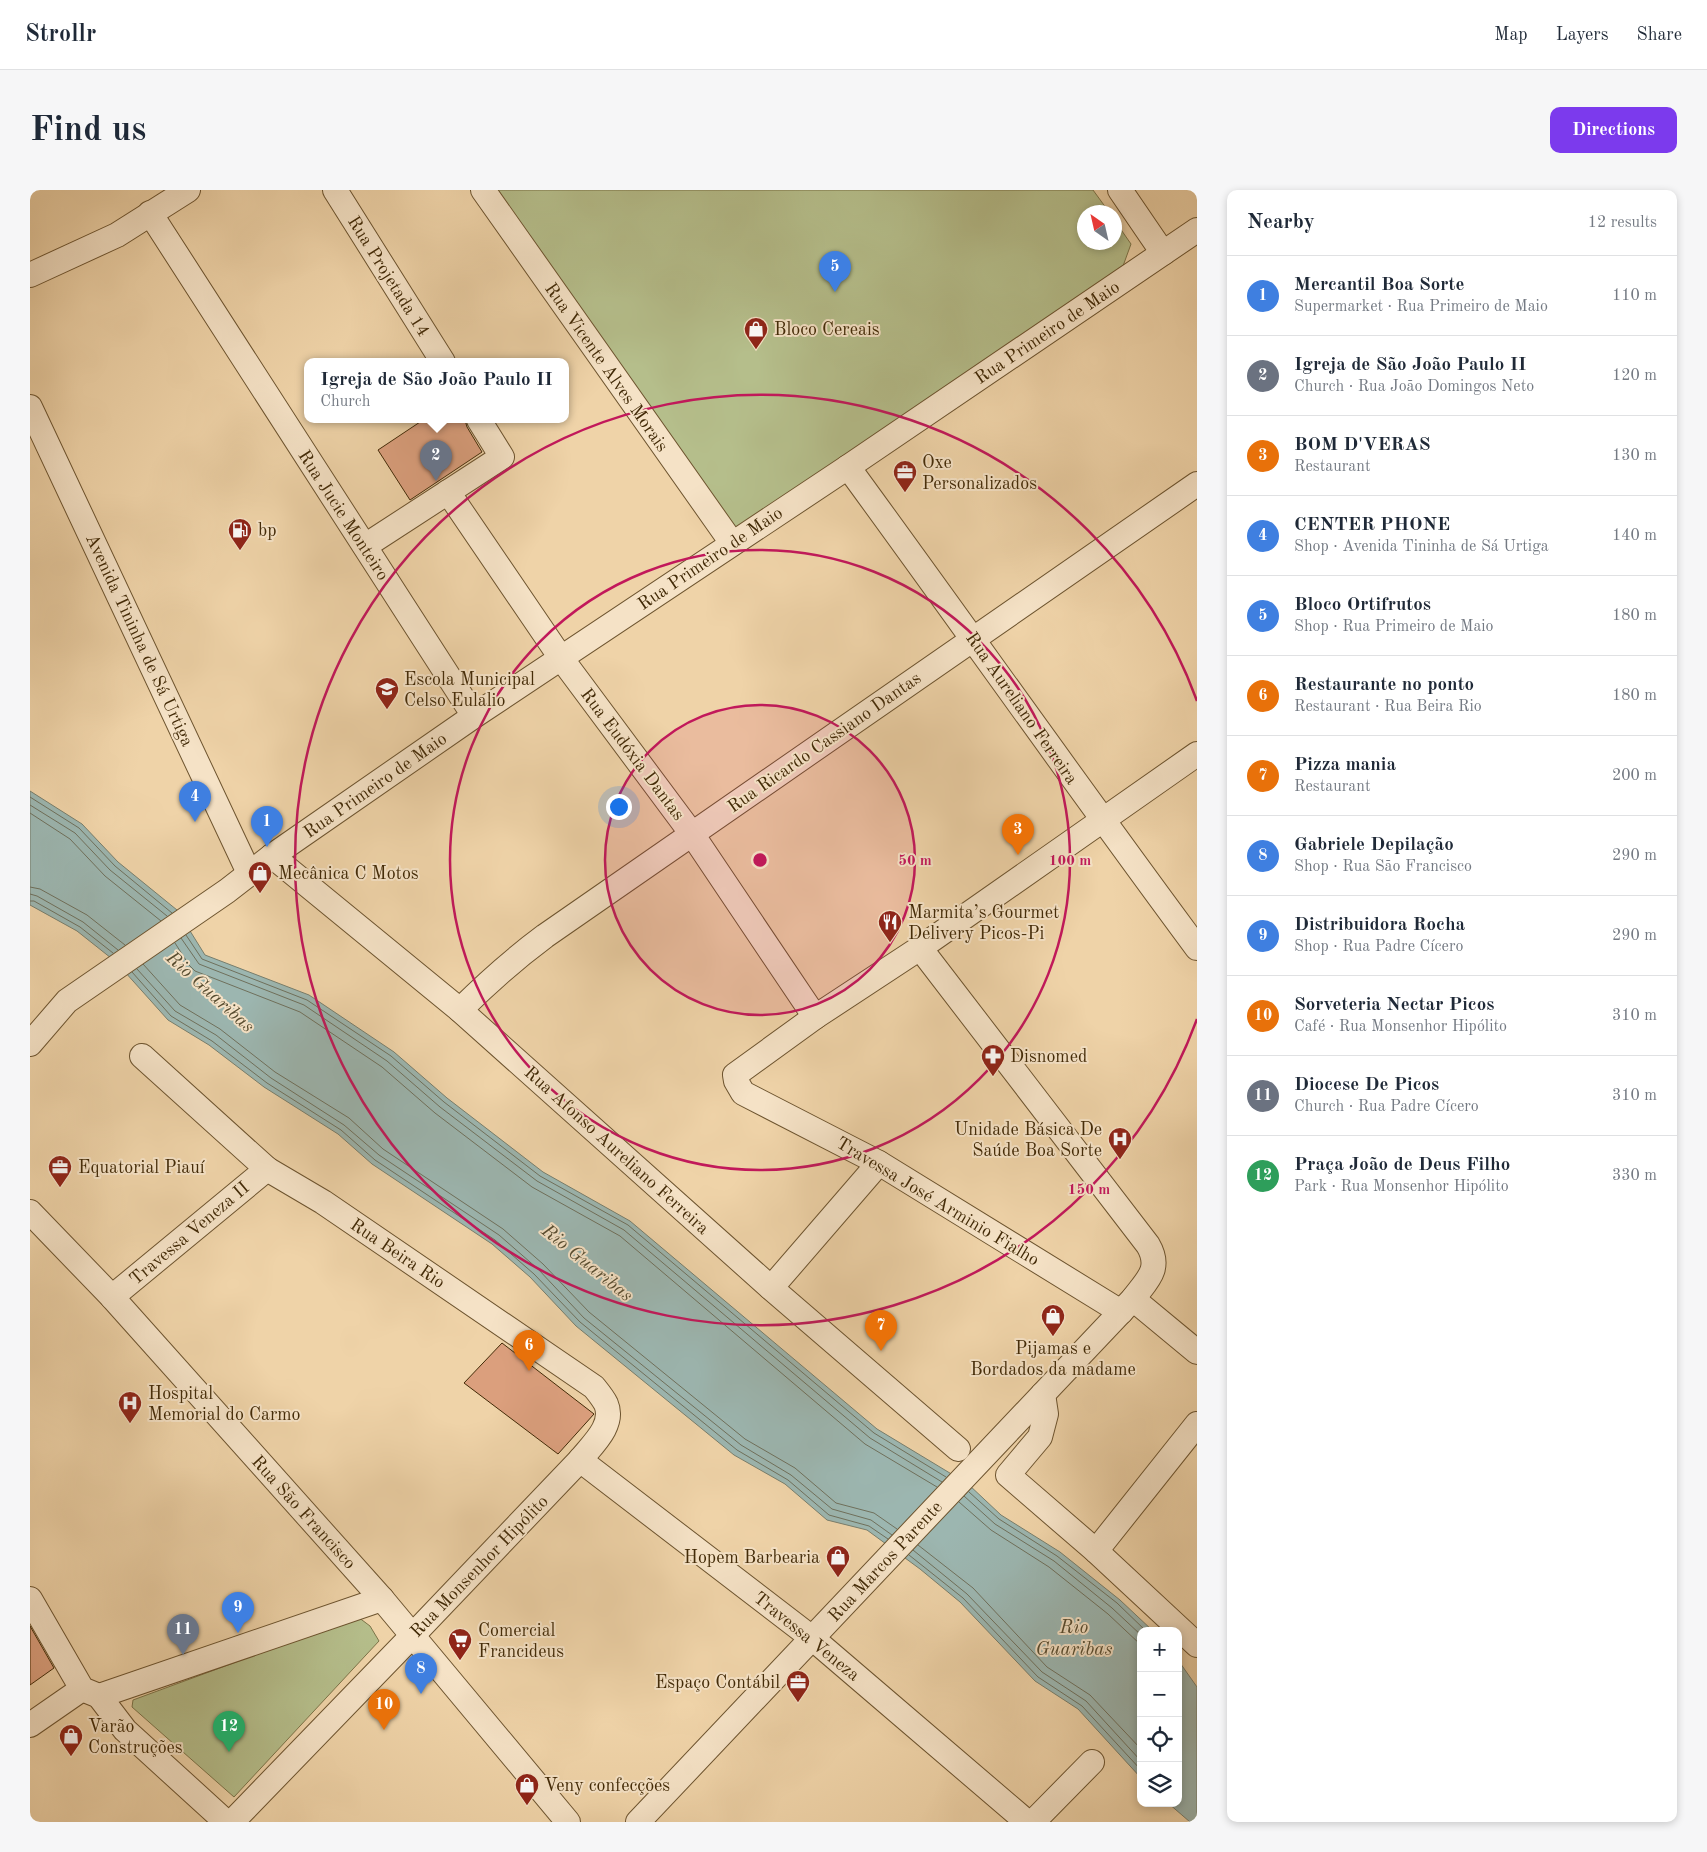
<!DOCTYPE html>
<html lang="en">
<head>
<meta charset="utf-8">
<style>
  :root { --surface:#fff; --page:#f6f6f7; --text:#1f2937; --muted:#747a83; --line:#e0e1e3; --accent:#7c3aed }
  body { margin:0; font-family:"Old Standard TT",serif; background:var(--page); color:var(--text) }
  .controls { position:absolute; right:15px; bottom:15px; display:grid; overflow:hidden; border-radius:10px; box-shadow:0 2px 8px #0003 }
  .controls button { width:45px; height:45px; display:grid; place-items:center; padding:0; border:0; border-bottom:1px solid var(--line); background:var(--surface); color:var(--text); font:25px sans-serif }
  .compass { position:absolute; left:1047px; top:15px; width:45px; height:45px; border-radius:50%; background:var(--surface); box-shadow:0 2px 8px #0003; rotate:326deg }
  .you { position:absolute; left:588px; top:616px; width:18px; height:18px; margin:-12px; border:4px solid #fff; border-radius:50%; background:#1a73e8; box-shadow:0 0 0 8px #1a73e833 }
  .badge { display:grid; place-items:center; width:32px; height:32px; border-radius:50%; background:var(--accent); color:#fff; font-size:16px; font-weight:700 }
  .pin { position:absolute; translate:-50% -41px; filter:drop-shadow(0 1px 2px #0008) }
  .pin::after { content:''; position:absolute; top:26px; width:18px; height:15px; background:inherit; clip-path:polygon(0 0,100% 0,50% 100%) }
  .popup { position:absolute; left:274px; top:168px; width:265px; height:65px; box-sizing:border-box; display:grid; place-content:center; border-radius:10px; background:var(--surface); filter:drop-shadow(0 1px 4px #0005); font-size:16px; white-space:nowrap; color:var(--muted) }
  .popup b { font-size:19px; color:var(--text) }
  .popup::after { content:''; position:absolute; left:50%; top:100%; margin-left:-10px; border:10px solid transparent; border-top-color:var(--surface) }
  .list { margin:0; padding:0; list-style:none }
  h2 { display:flex; justify-content:space-between; align-items:center; height:65px; margin:0; padding:0 20px; font-size:21px }
  h2 small { font-size:16px; font-weight:400; color:var(--muted) }
  .list li { display:grid; grid-template-columns:32px 1fr auto; gap:15px; align-items:center; box-sizing:border-box; height:80px; padding:0 20px; border-top:1px solid var(--line) }
  .list b { display:block; font-size:19px; white-space:nowrap }
  .list p { margin:0; font-size:16px; white-space:nowrap; color:var(--muted) }
  .list em { font-size:16px; font-style:normal; color:var(--muted) }
  .icon { flex:none; width:28px; height:28px; fill:none; stroke:currentColor; stroke-width:2; stroke-linecap:round; stroke-linejoin:round }
  .map { position:relative; flex:none; width:1167px; height:1632px; overflow:hidden; border-radius:10px }
  header { display:flex; align-items:center; gap:30px; box-sizing:border-box; height:70px; padding:0 25px; background:var(--surface); border-bottom:1px solid var(--line) }
  header strong { font-size:24px }
  nav { display:flex; gap:28px; margin-inline-start:auto; font-size:18px }
  .intro { display:flex; align-items:center; justify-content:space-between; box-sizing:border-box; height:120px; padding:0 30px }
  h1 { margin:0; font-size:35px }
  .button { padding:12px 22px; border-radius:10px; background:var(--accent); color:#fff; font-size:18px; font-weight:700 }
  main { display:flex; gap:30px; padding:0 30px }
  aside { flex:1; background:var(--surface); border-radius:10px; box-shadow:0 2px 8px #0003 }
  .map>svg:first-child { display:block }
  .green { fill:#b5be8b; stroke:#7c7449 }
  .water { fill:#9cb6b0; stroke:#787e6c }
  .lines { fill:none; stroke-linecap:round; stroke-linejoin:round }
  .shore { stroke:#6f705c; stroke-width:1 }
  .building { fill:#db9f7d; stroke:#422a07 }
  .minor-casing { stroke:#6d542f; stroke-width:26 }
  .minor { stroke:#f5e2c6; stroke-width:24 }
  .ring { fill:none; stroke:#c2185b; stroke-width:2.5 }
  .labels { text-anchor:middle; stroke-width:4; stroke-linejoin:round; paint-order:stroke }
  .street-label { font-size:18px; fill:#422a07; stroke:#f5e2c6 }
  .poi-label { font-size:18px; fill:#422a07; stroke:#f5e2c6; text-anchor:start }
  .water-label { font-size:19px; font-style:italic; fill:#584d31; stroke:#f5e2c6 }
  .centre { fill:#c2185b; stroke:#f5e2c6; stroke-width:2.5 }
  .ring-label { font-size:15px; text-anchor:middle; font-weight:bold; fill:#c2185b; stroke:#f5e2c6; stroke-width:4; stroke-linejoin:round; paint-order:stroke }
</style>
</head>
<body>
<header>
<strong>Strollr</strong>
<nav><a>Map</a><a>Layers</a><a>Share</a></nav>
</header>
<div class="intro"><h1>Find us</h1><a class="button">Directions</a></div>
<main>
<div class="map">
<svg width="1167" height="1632" viewBox="0 0 1167 1632">
  <rect width="100%" height="100%" fill="#efd3a8"/>
  <filter id="stains"><feTurbulence type="fractalNoise" baseFrequency=".004" numOctaves="4"/><feColorMatrix values="0 0 0 0 .2 0 0 0 0 .09 0 0 0 0 .02 0 0 0 .5 -.17"/></filter>
  <radialGradient id="worn" r=".72"><stop offset=".6" stop-color="#630" stop-opacity="0"/><stop offset="1" stop-color="#630" stop-opacity=".3"/></radialGradient>
  <!-- green -->
  <g class="green">
    <polygon points="464,0 1063,0 1079,22 1054,22 1054,52 1084,52 1085,31 1101,54 1093,76 704,340"/>
    <polygon points="328,1427 340,1436 349,1451 204,1607 102,1517 103,1510"/>
  </g>
  <!-- water -->
  <g class="water">
    <polygon points="0,601 52,634 88,672 147,720 175,765 279,805 364,862 417,908 513,982 600,1031 847,1239 938,1294 971,1325 1030,1362 1090,1410 1123,1441 1111,1441 1111,1588 1048,1519 1005,1491 930,1412 890,1379 837,1340 797,1330 755,1294 704,1265 546,1136 500,1087 462,1054 342,974 308,944 234,897 179,855 138,830 86,772 47,741 0,715"/>
    <polygon points="1148,1470 1167,1497 1167,1632 1160,1632 1138,1613 1148,1613"/>
  </g>
  <g class="lines">
    <!-- shore -->
    <g class="shore">
      <polyline points="0,607 49,638 85,676 142,723"/>
      <polyline points="0,615 45,643 80,680 137,726"/>
      <polyline points="0,623 40,649 75,686 131,731"/>
      <polyline points="0,697 10,699 57,725 95,755"/>
      <polyline points="0,704 7,706 53,732 88,760"/>
      <polyline points="0,711 4,711 50,737 83,763"/>
      <polyline points="156,745 172,769 277,810 361,866 414,912 510,986 598,1035 844,1243 916,1287"/>
      <polyline points="151,748 169,774 274,815 357,871 410,917 507,991 594,1040 840,1248 912,1292"/>
      <polyline points="145,753 159,775 165,781 270,822 352,877 405,923 502,997 590,1046 835,1254 907,1297"/>
      <polyline points="113,774 150,815 190,839 245,882 319,928 353,959 473,1039 513,1074 559,1122 715,1249 765,1278 806,1313 844,1323 867,1339"/>
      <polyline points="107,779 145,821 186,845 241,888 314,935 349,965 469,1045 508,1079 554,1128 711,1255 761,1285 802,1319 841,1330 862,1345"/>
      <polyline points="102,782 141,826 182,851 237,893 311,940 345,970 465,1050 504,1084 550,1132 707,1260 758,1290 799,1325 839,1336 858,1349"/>
      <polyline points="939,1302 969,1329 1027,1366 1087,1413 1116,1441"/>
      <polyline points="934,1306 965,1334 1024,1371 1082,1418 1111,1445"/>
      <polyline points="929,1312 961,1340 1019,1377 1078,1424 1111,1455"/>
      <polyline points="888,1355 943,1398 1017,1477 1060,1505 1111,1559"/>
      <polyline points="883,1360 937,1404 1012,1482 1056,1511 1111,1571"/>
      <polyline points="879,1365 933,1408 1008,1487 1052,1516 1111,1580"/>
    </g>
  </g>
  <!-- building -->
  <g class="building">
    <polygon points="393,230 435,230 437,237 452,262 380,310 348,260"/>
    <polygon points="472,1153 564,1224 528,1264 434,1193"/>
    <polygon points="0,1436 24,1478 0,1495"/>
  </g>
  <g class="lines">
    <!-- minor casing -->
    <g class="minor-casing">
      <g id="minor">
        <polyline points="305,0 413,172"/>
        <polyline points="453,0 702,353"/>
        <polyline points="1090,0 1133,63"/>
        <polyline points="120,23 444,526"/>
        <polyline points="0,85 87,45 158,0"/>
        <polyline points="0,217 219,683"/>
        <path d="M 818,277 C 935,437 1049,599 1167,758"/>
        <polyline points="418,302 531,468 662,644 785,827"/>
        <polyline points="335,356 472,267 449,230"/>
        <polyline points="242,666 430,820 741,1098 928,1259"/>
        <path d="M 430,820 C 457,793 484,769 515,746 L 1167,294"/>
        <polyline points="0,854 37,811 197,701 242,666 444,526 818,277 1167,40"/>
        <path d="M 112,866 L 237,979 L 293,1012 L 564,1197 C 568,1202 573,1208 576,1214 C 585,1235 562,1255 550,1270 L 383,1445 L 202,1632"/>
        <polyline points="0,1022 82,1107 352,1409 538,1632"/>
        <polyline points="741,1098 849,973"/>
        <polyline points="82,1107 237,979"/>
        <polyline points="1103,1109 1167,1162"/>
        <polyline points="1091,1122 849,973 713,903 706,891 705,885 785,827 890,758 1167,564"/>
        <polyline points="1013,1204 1016,1224 1010,1247 978,1285 1066,1361 1167,1455"/>
        <polyline points="550,1270 782,1448 997,1632"/>
        <polyline points="1066,1361 1167,1234"/>
        <polyline points="0,1409 52,1499 69,1506 95,1540 196,1632"/>
        <polyline points="69,1506 352,1409"/>
        <polyline points="0,1535 52,1499"/>
        <path d="M 608,1632 L 1103,1109 C 1117,1090 1132,1079 1118,1055 L 890,758"/>
        <polyline points="1003,1632 1062,1572"/>
      </g>
    </g>
    <!-- minor -->
    <use href="#minor" class="minor"/>
  </g>
  <!-- distance rings -->
  <circle cx="730" cy="670" r="155" fill="#c2185b" fill-opacity=".12"/>
  <g class="ring">
    <circle cx="730" cy="670" r="155"/>
    <circle cx="730" cy="670" r="310"/>
    <path d="M1167 829A465 465 0 1 1 1167 511"/>
  </g>
  <!-- icons -->
  <defs>
    <g id="shop-pin" transform="scale(1.25)"><path d="M0 17L-7.5 6A9.5 9.5 0 1 1 7.5 6Z" fill="#8f2418" stroke="#f5e2c6"/><path d="M-5-2.5h2.3a2.7 3.5 0 0 1 5.4 0H5L5.5 6h-11ZM-1.5-2.5h3a1.5 2.3 0 0 0-3 0Z" fill="#fff"/></g>
    <g id="office-pin" transform="scale(1.25)"><path d="M0 17L-7.5 6A9.5 9.5 0 1 1 7.5 6Z" fill="#8f2418" stroke="#f5e2c6"/><path d="M-6-3h4V-5.5h4V-3h4V5H-6ZM-1-4.5V-3h2v-1.5ZM-6 0V1H6V0Z" fill="#fff"/></g>
    <g id="fuel-pin" transform="scale(1.25)"><path d="M0 17L-7.5 6A9.5 9.5 0 1 1 7.5 6Z" fill="#8f2418" stroke="#f5e2c6"/><path d="M-5.5-6h7V0h2V4h1.3V-2.5L3-4.5l.8-.8L6-3V5H2.5V1h-1V6h-7ZM-4.2-4.7v3.2H.2V-4.7Z" fill="#fff"/></g>
    <g id="school-pin" transform="scale(1.25)"><path d="M0 17L-7.5 6A9.5 9.5 0 1 1 7.5 6Z" fill="#8f2418" stroke="#f5e2c6"/><path d="M0-5L7-2L0 1L-7-2ZM-4 1L0 2.5L4 1V4Q0 6-4 4Z" fill="#fff"/></g>
    <g id="restaurant-pin" transform="scale(1.25)"><path d="M0 17L-7.5 6A9.5 9.5 0 1 1 7.5 6Z" fill="#8f2418" stroke="#f5e2c6"/><path d="M-5-6h1v4h1v-4h1v4h1v-4h1v5L-1.5 .5V6h-2V.5L-5-1ZM5-6V6H3V1.5H1.5Q1.5-4 5-6Z" fill="#fff"/></g>
    <g id="pharmacy-pin" transform="scale(1.25)"><path d="M0 17L-7.5 6A9.5 9.5 0 1 1 7.5 6Z" fill="#8f2418" stroke="#f5e2c6"/><path d="M-2-6h4v4h4v4h-4v4h-4v-4h-4v-4h4Z" fill="#fff"/></g>
    <g id="hospital-pin" transform="scale(1.25)"><path d="M0 17L-7.5 6A9.5 9.5 0 1 1 7.5 6Z" fill="#8f2418" stroke="#f5e2c6"/><path d="M-5-5h3v3.5h4V-5h3V5h-3V1.5h-4V5h-3Z" fill="#fff"/></g>
    <g id="supermarket-pin" transform="scale(1.25)"><path d="M0 17L-7.5 6A9.5 9.5 0 1 1 7.5 6Z" fill="#8f2418" stroke="#f5e2c6"/><path d="M-6-5.5h2.5l.6 2H6L4.5 2H-2.5L-4.4-4H-6ZM-1.5 3.2a1.3 1.3 0 1 0 .1 0ZM3 3.2a1.3 1.3 0 1 0 .1 0Z" fill="#fff"/></g>
  </defs>
  <g fill-rule="evenodd">
    <use href="#shop-pin" x="726" y="139"/>
    <use href="#office-pin" x="875" y="282"/>
    <use href="#fuel-pin" x="210" y="340"/>
    <use href="#school-pin" x="357" y="499"/>
    <use href="#shop-pin" x="230" y="683"/>
    <use href="#restaurant-pin" x="860" y="732"/>
    <use href="#pharmacy-pin" x="963" y="866"/>
    <use href="#hospital-pin" x="1090" y="949"/>
    <use href="#office-pin" x="30" y="977"/>
    <use href="#shop-pin" x="1023" y="1126"/>
    <use href="#hospital-pin" x="100" y="1213"/>
    <use href="#shop-pin" x="808" y="1367"/>
    <use href="#supermarket-pin" x="430" y="1450"/>
    <use href="#office-pin" x="768" y="1492"/>
    <use href="#shop-pin" x="41" y="1546"/>
    <use href="#shop-pin" x="497" y="1595"/>
  </g>
  <g class="labels">
    <!-- street labels -->
    <g class="street-label">
      <text transform="translate(359 86) rotate(58)" y="6">Rua Projetada 14</text>
      <text transform="translate(1017 142) rotate(-34)" y="6">Rua Primeiro de Maio</text>
      <text transform="translate(577 177) rotate(55)" y="6">Rua Vicente Alves Morais</text>
      <text transform="translate(314 325) rotate(57)" y="6">Rua Jucie Monteiro</text>
      <text transform="translate(680 368) rotate(-34)" y="6">Rua Primeiro de Maio</text>
      <text transform="translate(110 450) rotate(65)" y="6">Avenida Tininha de Sá Urtiga</text>
      <text transform="translate(992 518) rotate(55)" y="6">Rua Aureliano Ferreira</text>
      <text transform="translate(794 552) rotate(-35)" y="6">Rua Ricardo Cassiano Dantas</text>
      <text transform="translate(603 564) rotate(53)" y="6">Rua Eudóxia Dantas</text>
      <text transform="translate(345 595) rotate(-35)" y="6">Rua Primeiro de Maio</text>
      <text transform="translate(587 960) rotate(42)" y="6">Rua Afonso Aureliano Ferreira</text>
      <text transform="translate(908 1011) rotate(31)" y="6">Travessa José Arminio Fialho</text>
      <text transform="translate(159 1043) rotate(-40)" y="6">Travessa Veneza II</text>
      <text transform="translate(368 1063) rotate(34)" y="6">Rua Beira Rio</text>
      <text transform="translate(274 1322) rotate(48)" y="6">Rua São Francisco</text>
      <text transform="translate(855 1371) rotate(-47)" y="6">Rua Marcos Parente</text>
      <text transform="translate(449 1376) rotate(-46)" y="6">Rua Monsenhor Hipólito</text>
      <text transform="translate(777 1446) rotate(39)" y="6">Travessa Veneza</text>
    </g>
    <!-- poi labels -->
    <g class="poi-label">
      <text x="744" y="145">Bloco Cereais</text>
      <text x="892" y="278">Oxe<tspan x="892" dy="21">Personalizados</tspan></text>
      <text x="228" y="346">bp</text>
      <text x="374" y="495">Escola Municipal<tspan x="374" dy="21">Celso Eulalio</tspan></text>
      <text x="248" y="689">Mecânica C Motos</text>
      <text x="878" y="728">Marmita’s Gourmet<tspan x="878" dy="21">Delivery Picos-Pi</tspan></text>
      <text x="980" y="872">Disnomed</text>
      <text x="1072" y="945" text-anchor="end">Unidade Básica De<tspan x="1072" dy="21">Saúde Boa Sorte</tspan></text>
      <text x="48" y="983">Equatorial Piauí</text>
      <text x="1023" y="1164" text-anchor="middle">Pijamas e<tspan x="1023" dy="21">Bordados da madame</tspan></text>
      <text x="118" y="1209">Hospital<tspan x="118" dy="21">Memorial do Carmo</tspan></text>
      <text x="790" y="1373" text-anchor="end">Hopem Barbearia</text>
      <text x="448" y="1446">Comercial<tspan x="448" dy="21">Francideus</tspan></text>
      <text x="750" y="1498" text-anchor="end">Espaço Contábil</text>
      <text x="58" y="1542">Varão<tspan x="58" dy="21">Construções</tspan></text>
      <text x="514" y="1601">Veny confecções</text>
    </g>
    <!-- water labels -->
    <g class="water-label">
      <text transform="translate(181 801) rotate(42)" y="7">Rio Guaribas</text>
      <text transform="translate(558 1072) rotate(39)" y="7">Rio Guaribas</text>
      <text x="1044" y="1443">Rio<tspan x="1044" dy="22">Guaribas</tspan></text>
    </g>
  </g>
  <circle cx="730" cy="670" r="8" class="centre"/>
  <g class="ring-label">
    <text x="885" y="675">50 m</text>
    <text x="1040" y="675">100 m</text>
    <text x="1059" y="1004">150 m</text>
  </g>
  <rect width="100%" height="100%" filter="url(#stains)"/>
  <rect width="100%" height="100%" fill="url(#worn)"/>
</svg>
<div class="controls">
<button>+</button>
<button>−</button>
<button><svg class="icon" aria-label="locate" viewBox="0 0 24 24"><circle cx="12" cy="12" r="6"/><path d="M12 2v4M12 18v4M2 12h4M18 12h4"/></svg></button>
<button><svg class="icon" aria-label="layers" viewBox="0 0 24 24"><path d="M12 4l9 5-9 5-9-5zM3 14l9 5 9-5"/></svg></button>
</div>
<svg class="compass" viewBox="-18 -18 36 36"><path d="M0-13l5 13h-10z" fill="#e53935"/><path d="M0 13l5-13h-10z" fill="#747a83"/></svg>
<div class="you"></div>
<div class="pin badge" style="left:237px;top:657px;background:#3f7fe0">1</div>
<div class="pin badge" style="left:406px;top:291px;background:#6b7280">2</div>
<div class="popup"><b>Igreja de São João Paulo II</b>Church</div>
<div class="pin badge" style="left:988px;top:665px;background:#e8710a">3</div>
<div class="pin badge" style="left:165px;top:632px;background:#3f7fe0">4</div>
<div class="pin badge" style="left:805px;top:102px;background:#3f7fe0">5</div>
<div class="pin badge" style="left:499px;top:1181px;background:#e8710a">6</div>
<div class="pin badge" style="left:851px;top:1161px;background:#e8710a">7</div>
<div class="pin badge" style="left:391px;top:1504px;background:#3f7fe0">8</div>
<div class="pin badge" style="left:208px;top:1443px;background:#3f7fe0">9</div>
<div class="pin badge" style="left:354px;top:1540px;background:#e8710a">10</div>
<div class="pin badge" style="left:153px;top:1465px;background:#6b7280">11</div>
<div class="pin badge" style="left:199px;top:1562px;background:#2e9e5b">12</div>
</div>
<aside>
<h2>Nearby<small>12 results</small></h2>
<ul class="list">
<li><span class="badge" style="background:#3f7fe0">1</span><div><b>Mercantil Boa Sorte</b><p>Supermarket · Rua Primeiro de Maio</p></div><em>110 m</em></li>
<li><span class="badge" style="background:#6b7280">2</span><div><b>Igreja de São João Paulo II</b><p>Church · Rua João Domingos Neto</p></div><em>120 m</em></li>
<li><span class="badge" style="background:#e8710a">3</span><div><b>BOM D'VERAS</b><p>Restaurant</p></div><em>130 m</em></li>
<li><span class="badge" style="background:#3f7fe0">4</span><div><b>CENTER PHONE</b><p>Shop · Avenida Tininha de Sá Urtiga</p></div><em>140 m</em></li>
<li><span class="badge" style="background:#3f7fe0">5</span><div><b>Bloco Ortifrutos</b><p>Shop · Rua Primeiro de Maio</p></div><em>180 m</em></li>
<li><span class="badge" style="background:#e8710a">6</span><div><b>Restaurante no ponto</b><p>Restaurant · Rua Beira Rio</p></div><em>180 m</em></li>
<li><span class="badge" style="background:#e8710a">7</span><div><b>Pizza mania</b><p>Restaurant</p></div><em>200 m</em></li>
<li><span class="badge" style="background:#3f7fe0">8</span><div><b>Gabriele Depilação</b><p>Shop · Rua São Francisco</p></div><em>290 m</em></li>
<li><span class="badge" style="background:#3f7fe0">9</span><div><b>Distribuidora Rocha</b><p>Shop · Rua Padre Cícero</p></div><em>290 m</em></li>
<li><span class="badge" style="background:#e8710a">10</span><div><b>Sorveteria Nectar Picos</b><p>Café · Rua Monsenhor Hipólito</p></div><em>310 m</em></li>
<li><span class="badge" style="background:#6b7280">11</span><div><b>Diocese De Picos</b><p>Church · Rua Padre Cícero</p></div><em>310 m</em></li>
<li><span class="badge" style="background:#2e9e5b">12</span><div><b>Praça João de Deus Filho</b><p>Park · Rua Monsenhor Hipólito</p></div><em>330 m</em></li>
</ul>
</aside>
</main>
</body>
</html>
